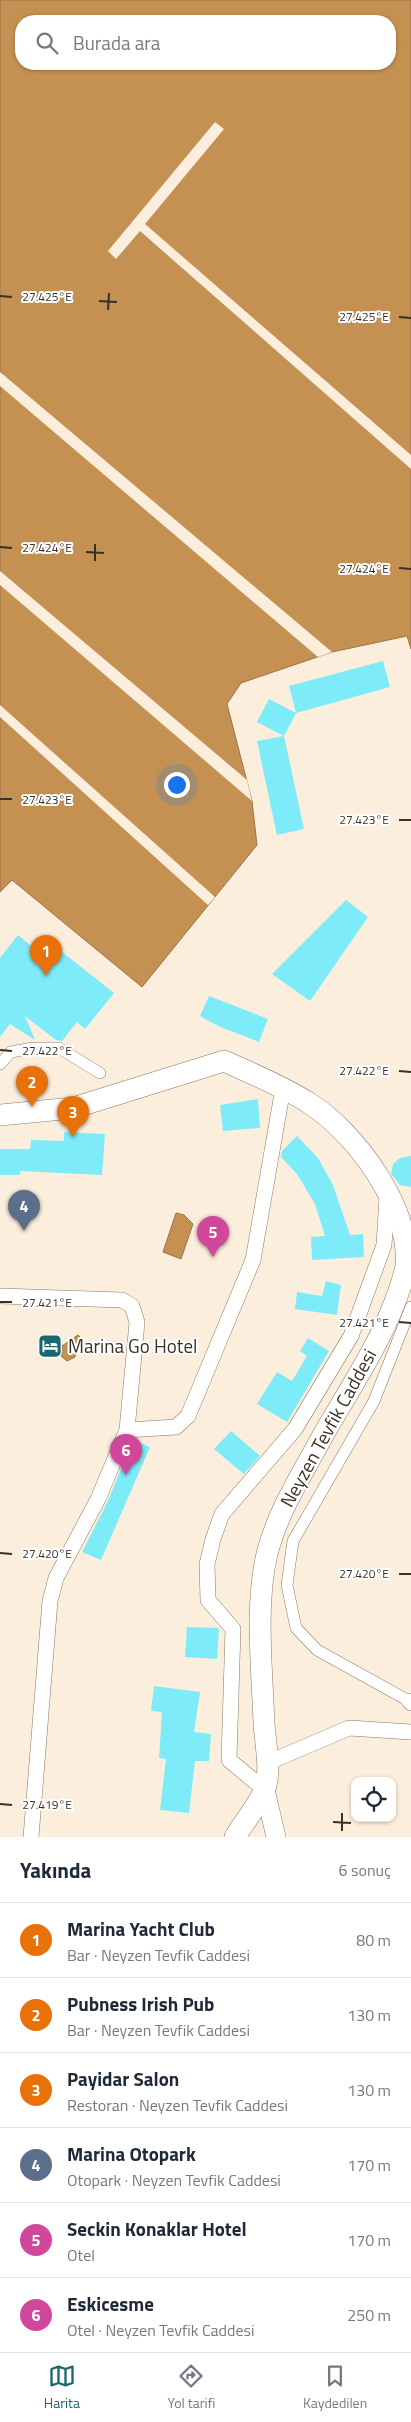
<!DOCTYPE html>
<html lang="tr">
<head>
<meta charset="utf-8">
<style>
  :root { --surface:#fff; --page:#f6f6f7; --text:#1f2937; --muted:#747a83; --line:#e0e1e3; --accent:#1b676f }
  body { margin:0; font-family:"Titillium Web",sans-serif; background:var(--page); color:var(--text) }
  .controls { position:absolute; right:15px; bottom:15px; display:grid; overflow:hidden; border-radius:10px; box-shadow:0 1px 4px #0004 }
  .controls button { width:45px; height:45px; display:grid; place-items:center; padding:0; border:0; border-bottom:1px solid var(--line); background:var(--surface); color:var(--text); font:25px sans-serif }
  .you { position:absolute; left:176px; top:784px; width:18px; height:18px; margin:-12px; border:4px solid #fff; border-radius:50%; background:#1a73e8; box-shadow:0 0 0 8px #1a73e833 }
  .badge { display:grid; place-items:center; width:32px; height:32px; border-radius:50%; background:var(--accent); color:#fff; font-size:16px; font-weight:700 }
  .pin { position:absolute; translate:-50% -41px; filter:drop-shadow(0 1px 2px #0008) }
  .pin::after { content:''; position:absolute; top:26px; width:18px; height:15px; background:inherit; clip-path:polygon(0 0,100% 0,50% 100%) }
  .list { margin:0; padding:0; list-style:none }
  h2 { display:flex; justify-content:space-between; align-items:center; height:65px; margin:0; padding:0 20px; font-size:21px }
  h2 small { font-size:16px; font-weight:400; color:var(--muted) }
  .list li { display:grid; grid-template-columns:32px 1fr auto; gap:15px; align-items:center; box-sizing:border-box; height:75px; padding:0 20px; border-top:1px solid var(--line) }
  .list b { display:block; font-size:19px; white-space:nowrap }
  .list p { margin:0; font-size:16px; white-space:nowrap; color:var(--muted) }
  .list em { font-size:16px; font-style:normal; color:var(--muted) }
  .icon { flex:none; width:28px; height:28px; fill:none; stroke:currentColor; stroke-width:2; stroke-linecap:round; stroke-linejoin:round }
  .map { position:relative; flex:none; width:411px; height:1837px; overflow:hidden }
  .search { position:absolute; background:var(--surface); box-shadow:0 1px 4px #0004; left:15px; right:15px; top:15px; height:55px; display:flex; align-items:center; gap:12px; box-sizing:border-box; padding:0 18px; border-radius:20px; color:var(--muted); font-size:19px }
  .sheet { height:515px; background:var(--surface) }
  nav { display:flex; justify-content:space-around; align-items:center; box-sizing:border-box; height:70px; border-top:1px solid var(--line); background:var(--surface); font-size:14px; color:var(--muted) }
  nav a { display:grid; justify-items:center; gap:2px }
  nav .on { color:var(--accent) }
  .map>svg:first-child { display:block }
  .water { fill:#c59152; stroke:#9b7445; fill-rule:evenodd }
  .pier { fill:#fceedd }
  .building { fill:#7eebf8 }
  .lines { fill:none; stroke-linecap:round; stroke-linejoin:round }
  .pedestrian-casing { stroke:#8d775e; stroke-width:12 }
  .minor-casing { stroke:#8d775e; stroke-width:16 }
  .tertiary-casing { stroke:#8d775e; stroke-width:20 }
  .secondary-casing { stroke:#8d775e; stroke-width:22 }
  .pedestrian { stroke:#fff; stroke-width:11 }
  .minor { stroke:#fff; stroke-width:15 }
  .tertiary { stroke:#fff; stroke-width:19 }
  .secondary { stroke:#fff; stroke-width:21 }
  .ticks { fill:none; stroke:#3a3026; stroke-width:2 }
  .labels { text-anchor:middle; stroke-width:4; stroke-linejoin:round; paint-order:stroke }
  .poi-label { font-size:19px; fill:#3a3026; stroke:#fff; text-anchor:start }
  .street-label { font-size:19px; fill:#3a3026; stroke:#fff }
  .ticks-label { font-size:12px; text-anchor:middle; fill:#3a3026; stroke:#fff; stroke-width:4; stroke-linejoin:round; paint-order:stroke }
</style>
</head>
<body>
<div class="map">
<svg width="411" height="1837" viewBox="0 0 411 1837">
  <rect width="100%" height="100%" fill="#fceedd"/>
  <!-- water -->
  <g class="water">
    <path d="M 0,0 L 411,0 L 411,649 L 407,636 L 332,652 L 241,683 L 227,704 L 252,801 L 257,845 L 142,987 L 12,880 L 0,892 ZM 21,21 L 390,21 L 390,64 L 21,64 Z"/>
    <polygon points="176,1213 184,1215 193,1224 181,1259 163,1252"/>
    <polygon points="78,1335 84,1341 77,1347 75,1357 67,1361 61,1356 62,1346"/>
  </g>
  <!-- pier -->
  <g class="pier">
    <polygon points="215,122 224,129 145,224 411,455 411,469 140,231 116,259 108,251"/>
    <polygon points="0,372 332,652 318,657 0,386"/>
    <polygon points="0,571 247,780 252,801 0,585"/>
    <polygon points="0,705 215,897 208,905 0,717"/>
  </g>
  <!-- building -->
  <g class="building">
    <polygon points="383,661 390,687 296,713 289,686"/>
    <polygon points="269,699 296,713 284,736 257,722"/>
    <polygon points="284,736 304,829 277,835 257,741"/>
    <polygon points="346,900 368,917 310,1001 272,974"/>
    <polygon points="18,935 48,960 57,948 114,993 85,1029 77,1022 62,1041 56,1040 25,1016 35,1040 10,1024 0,1037 0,958"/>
    <polygon points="209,996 268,1019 259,1042 218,1026 200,1016"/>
    <polygon points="258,1099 260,1128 223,1131 220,1105"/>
    <polygon points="64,1132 105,1134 102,1175 20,1171 20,1175 0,1175 0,1149 30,1149 31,1140 64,1141"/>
    <polygon points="297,1136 318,1158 333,1185 350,1235 363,1234 364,1257 312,1260 311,1237 325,1236 315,1204 297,1174 281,1157 282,1151"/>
    <polygon points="411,1156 411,1187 400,1185 391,1174 393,1164 400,1158"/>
    <polygon points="326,1281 341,1285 337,1315 295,1309 297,1292 322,1296"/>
    <polygon points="308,1338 329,1351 287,1422 257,1404 277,1372 292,1381 307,1356 300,1351"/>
    <polygon points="231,1431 260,1456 244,1474 214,1449"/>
    <polygon points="133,1440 150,1447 101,1560 82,1552 107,1503"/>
    <polygon points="187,1627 219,1628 217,1659 185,1657"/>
    <polygon points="154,1686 200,1692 194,1732 211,1734 209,1761 195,1761 189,1813 160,1810 166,1759 159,1758 162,1712 151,1711"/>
  </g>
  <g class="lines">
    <!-- pedestrian casing -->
    <g class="pedestrian-casing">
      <g id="pedestrian">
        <polyline points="0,1064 11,1052 33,1048 59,1048 100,1073"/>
        <polyline points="409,1701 317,1650 296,1628 287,1585 293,1541 374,1401 411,1307"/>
      </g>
    </g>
    <!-- minor casing -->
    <g class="minor-casing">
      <g id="minor">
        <polyline points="0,1296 122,1300 132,1306 137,1322 127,1430 98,1499 56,1578 50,1601 31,1837"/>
        <polyline points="127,1430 176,1427 188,1416 253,1260 283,1088"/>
        <polyline points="409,1701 411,1703"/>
        <polyline points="267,1763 349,1728 411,1732"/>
        <polyline points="265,1790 229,1760 233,1629 208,1600 207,1564 213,1539 222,1514 295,1429 351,1336 384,1245 387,1197"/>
      </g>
    </g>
    <!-- tertiary casing -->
    <g class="tertiary-casing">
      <polyline id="tertiary" points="265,1790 276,1837"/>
    </g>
    <!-- secondary casing -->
    <g class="secondary-casing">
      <path id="secondary" d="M 0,1115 L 73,1108 L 224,1061 C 253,1074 282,1086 309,1103 C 356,1133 411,1208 406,1267 C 391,1329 352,1384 321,1439 C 301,1476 277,1513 267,1554 C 255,1604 262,1671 264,1723 C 265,1742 272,1774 264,1791 C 257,1807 244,1822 235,1837"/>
    </g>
    <!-- pedestrian -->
    <use href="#pedestrian" class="pedestrian"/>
    <!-- minor -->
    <use href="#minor" class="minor"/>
    <!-- tertiary -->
    <use href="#tertiary" class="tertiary"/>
    <!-- secondary -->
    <use href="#secondary" class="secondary"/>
  </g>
  <!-- ticks -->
  <path class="ticks" d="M 0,296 L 12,297M 99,301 L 117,302M 108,310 L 109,293M 399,317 L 411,318M 0,547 L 12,548M 86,552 L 104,553M 95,561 L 95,544M 399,568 L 411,569M 0,799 L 12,799M 399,820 L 411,820M 0,1050 L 12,1051M 399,1071 L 411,1072M 0,1302 L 12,1302M 399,1322 L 411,1323M 0,1553 L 12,1554M 399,1574 L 411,1574M 0,1804 L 12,1805M 333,1822 L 351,1823M 342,1831 L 342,1813"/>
  <!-- icons -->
  <defs>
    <g id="hotel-square" transform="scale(1.25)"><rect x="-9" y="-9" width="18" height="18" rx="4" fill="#1b676f" stroke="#fff"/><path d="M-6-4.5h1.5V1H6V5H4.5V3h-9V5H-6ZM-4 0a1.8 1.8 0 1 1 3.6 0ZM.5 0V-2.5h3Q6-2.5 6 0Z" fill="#fff"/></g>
  </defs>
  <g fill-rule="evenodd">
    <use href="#hotel-square" x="50" y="1346"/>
  </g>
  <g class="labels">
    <!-- poi labels -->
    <g class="poi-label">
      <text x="68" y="1353">Marina Go Hotel</text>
    </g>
    <!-- street labels -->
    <g class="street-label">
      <text transform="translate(328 1428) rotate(-61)" y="7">Neyzen Tevfik Caddesi</text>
    </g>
  </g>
  <g class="ticks-label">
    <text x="47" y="301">27.425°E</text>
    <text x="364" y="321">27.425°E</text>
    <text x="47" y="552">27.424°E</text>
    <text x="364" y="573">27.424°E</text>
    <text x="47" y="804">27.423°E</text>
    <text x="364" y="824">27.423°E</text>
    <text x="47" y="1055">27.422°E</text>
    <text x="364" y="1075">27.422°E</text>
    <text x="47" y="1307">27.421°E</text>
    <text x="364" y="1327">27.421°E</text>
    <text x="47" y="1558">27.420°E</text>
    <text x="364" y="1578">27.420°E</text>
    <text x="47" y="1809">27.419°E</text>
  </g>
</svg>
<div class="controls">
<button><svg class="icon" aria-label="locate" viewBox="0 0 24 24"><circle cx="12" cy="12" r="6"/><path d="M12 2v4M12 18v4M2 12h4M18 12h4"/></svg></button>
</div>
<div class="you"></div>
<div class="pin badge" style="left:46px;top:976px;background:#e8710a">1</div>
<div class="pin badge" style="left:32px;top:1107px;background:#e8710a">2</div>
<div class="pin badge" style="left:73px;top:1137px;background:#e8710a">3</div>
<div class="pin badge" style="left:24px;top:1231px;background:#5c6f8a">4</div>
<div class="pin badge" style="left:213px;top:1257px;background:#d1479c">5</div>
<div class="pin badge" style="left:126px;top:1475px;background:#d1479c">6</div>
<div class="search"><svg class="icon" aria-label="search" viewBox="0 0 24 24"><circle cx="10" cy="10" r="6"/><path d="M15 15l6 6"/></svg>Burada ara</div>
</div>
<section class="sheet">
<h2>Yakında<small>6 sonuç</small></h2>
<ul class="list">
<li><span class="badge" style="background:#e8710a">1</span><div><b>Marina Yacht Club</b><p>Bar · Neyzen Tevfik Caddesi</p></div><em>80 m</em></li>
<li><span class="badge" style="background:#e8710a">2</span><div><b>Pubness Irish Pub</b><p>Bar · Neyzen Tevfik Caddesi</p></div><em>130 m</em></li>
<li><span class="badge" style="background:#e8710a">3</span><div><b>Payidar Salon</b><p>Restoran · Neyzen Tevfik Caddesi</p></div><em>130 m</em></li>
<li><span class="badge" style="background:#5c6f8a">4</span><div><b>Marina Otopark</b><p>Otopark · Neyzen Tevfik Caddesi</p></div><em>170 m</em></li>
<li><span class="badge" style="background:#d1479c">5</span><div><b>Seckin Konaklar Hotel</b><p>Otel</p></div><em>170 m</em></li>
<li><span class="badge" style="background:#d1479c">6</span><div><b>Eskicesme</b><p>Otel · Neyzen Tevfik Caddesi</p></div><em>250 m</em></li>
</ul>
</section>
<nav>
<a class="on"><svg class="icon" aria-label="map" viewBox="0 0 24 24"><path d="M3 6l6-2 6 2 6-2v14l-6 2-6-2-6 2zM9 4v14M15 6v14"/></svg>Harita</a>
<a><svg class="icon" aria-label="directions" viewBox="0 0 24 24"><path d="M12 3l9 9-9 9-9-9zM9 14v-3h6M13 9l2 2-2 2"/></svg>Yol tarifi</a>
<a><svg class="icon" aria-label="saved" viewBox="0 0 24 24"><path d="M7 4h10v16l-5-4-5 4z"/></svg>Kaydedilen</a>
</nav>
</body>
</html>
